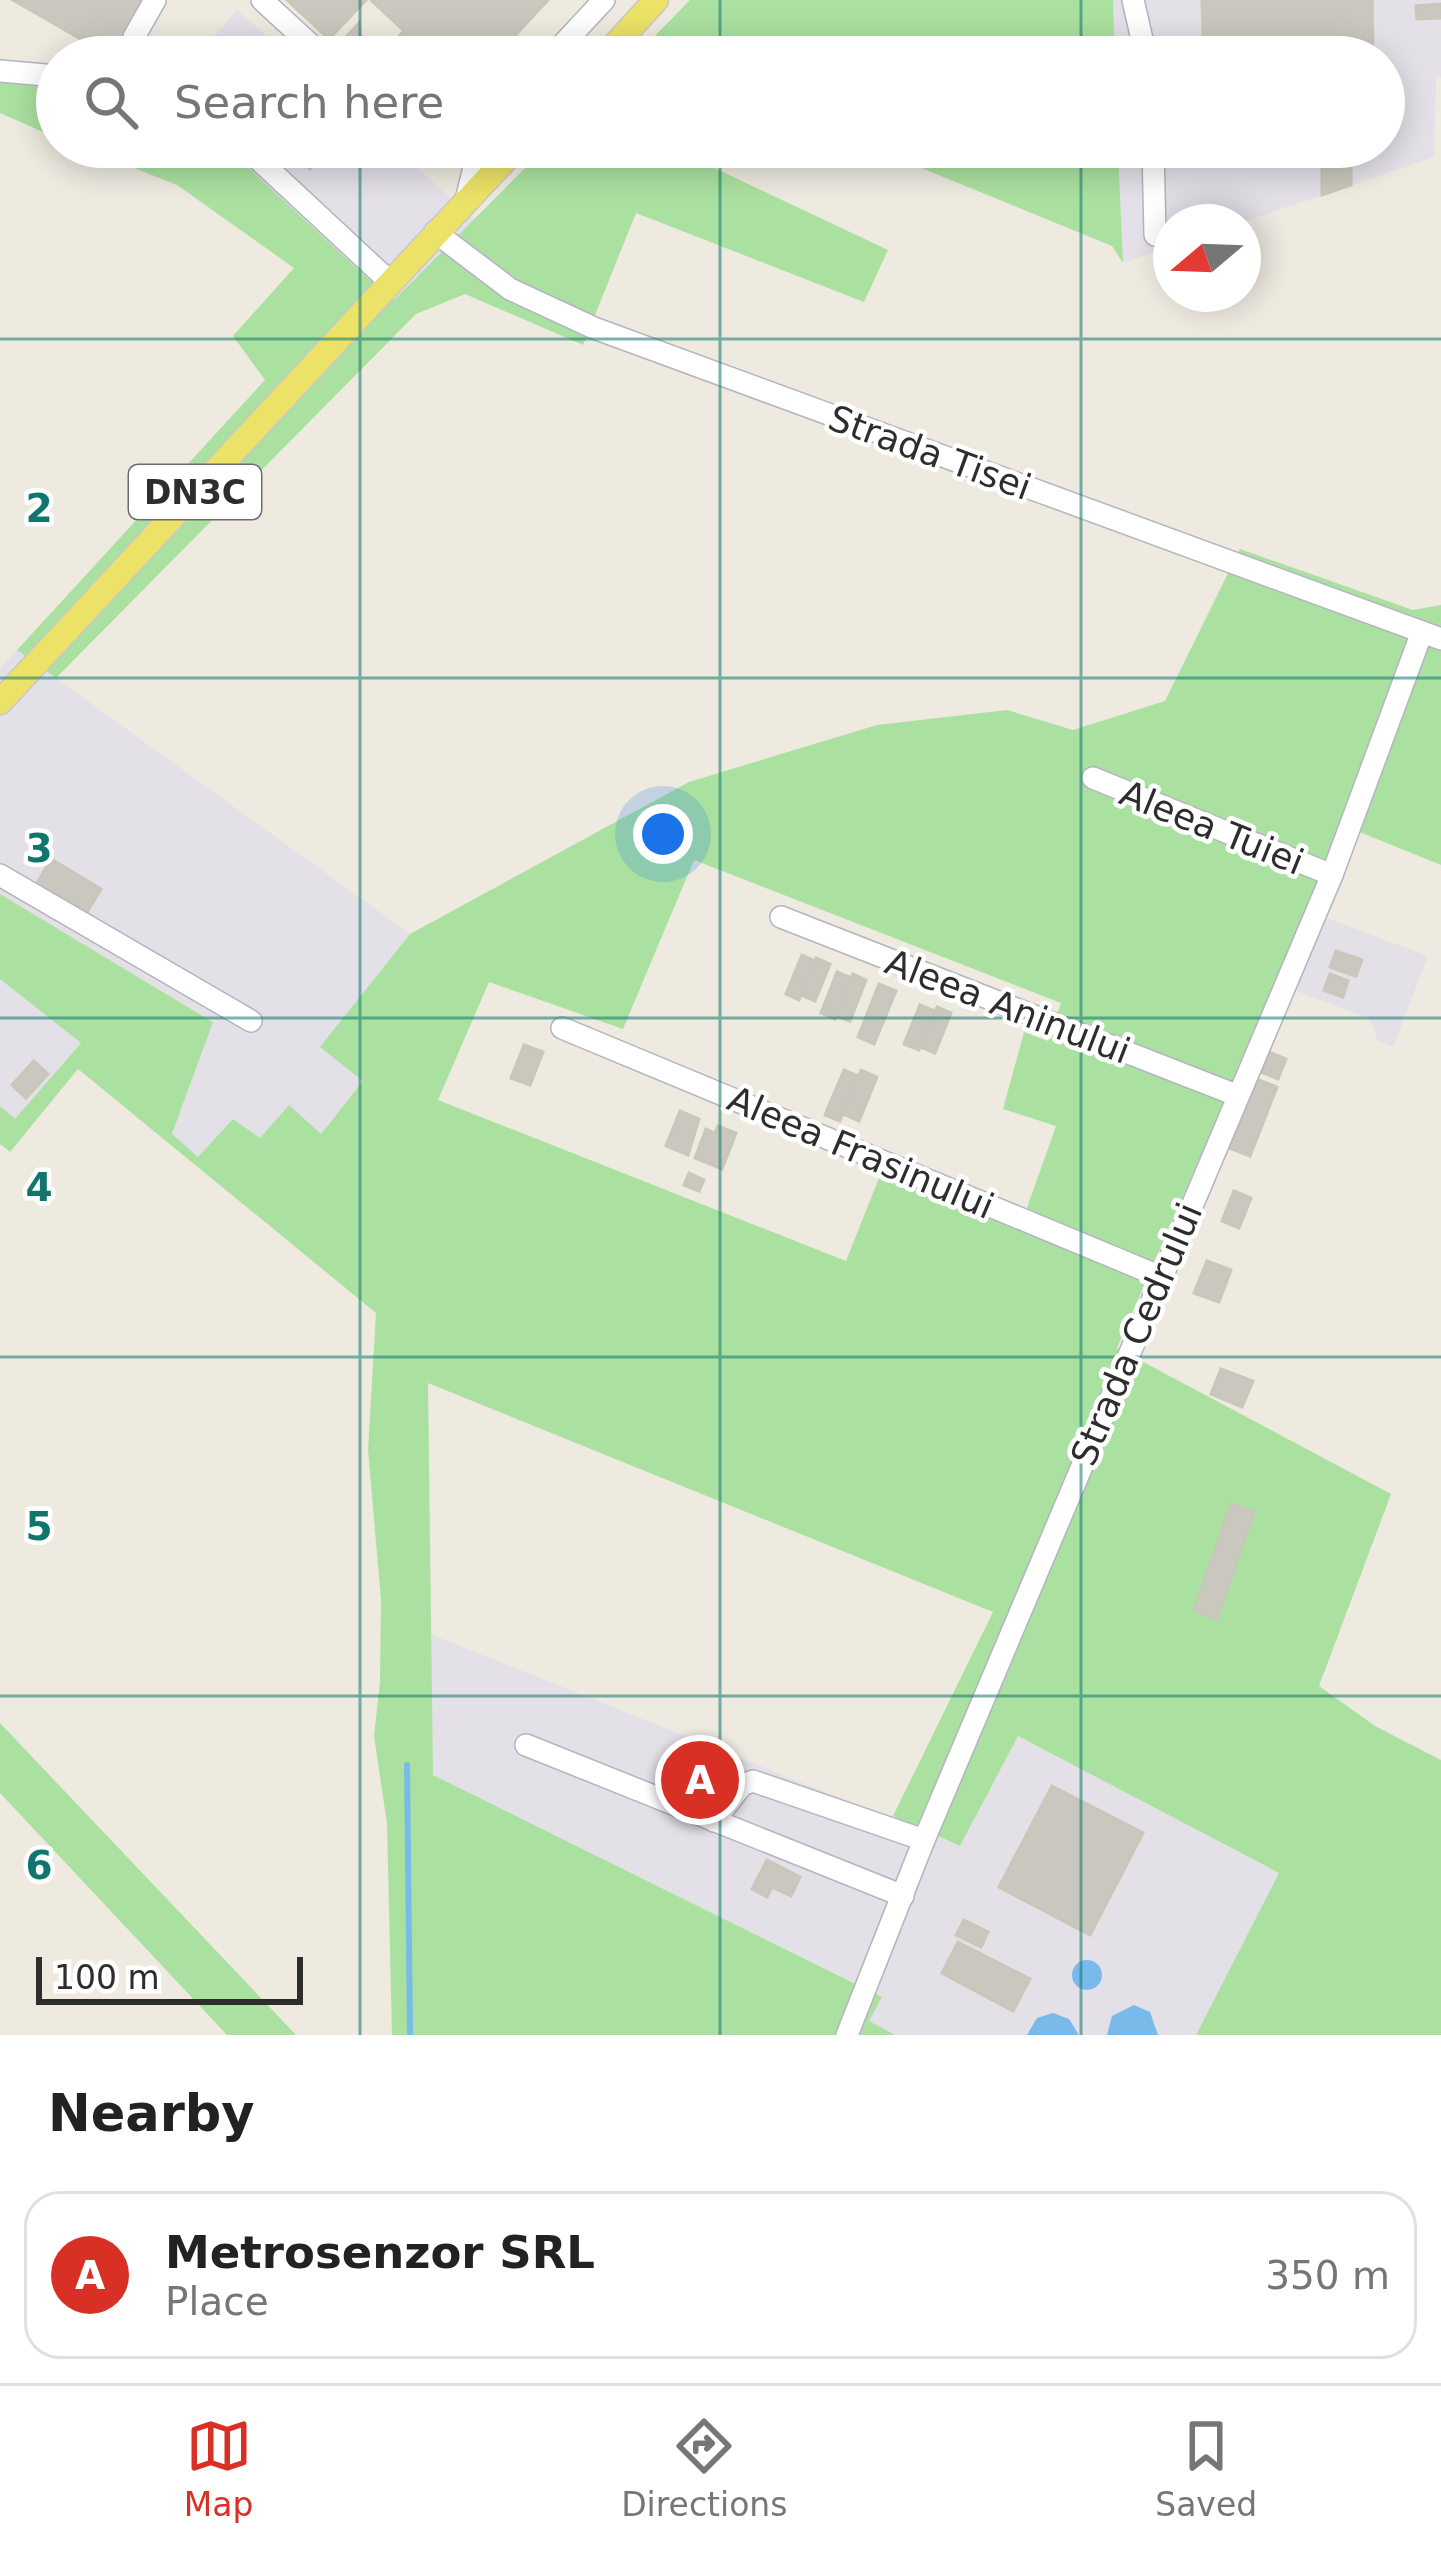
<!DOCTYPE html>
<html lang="en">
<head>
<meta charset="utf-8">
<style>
  :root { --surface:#fff; --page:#f6f6f6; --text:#222; --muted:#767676; --line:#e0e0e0; --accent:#d93025 }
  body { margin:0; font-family:"DejaVu Sans",sans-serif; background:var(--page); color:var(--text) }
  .compass { position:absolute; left:1153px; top:204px; width:108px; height:108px; border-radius:50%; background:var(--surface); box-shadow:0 6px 30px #0003; rotate:251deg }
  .scale { position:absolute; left:36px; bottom:30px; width:267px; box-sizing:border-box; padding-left:12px; border:6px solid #2d2d2d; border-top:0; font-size:33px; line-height:42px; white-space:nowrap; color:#2d2d2d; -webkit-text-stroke:9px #fff; paint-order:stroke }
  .you { position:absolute; left:663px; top:834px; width:42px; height:42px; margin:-30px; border:9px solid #fff; border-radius:50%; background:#1a73e8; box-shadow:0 0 0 18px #1a73e833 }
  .badge { display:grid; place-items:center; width:78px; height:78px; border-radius:50%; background:var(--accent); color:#fff; font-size:39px; font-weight:700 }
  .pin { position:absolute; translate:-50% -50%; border:6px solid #fff; box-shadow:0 3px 12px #0006 }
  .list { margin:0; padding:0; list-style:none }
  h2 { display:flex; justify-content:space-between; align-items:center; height:156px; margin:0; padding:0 48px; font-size:51px }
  h2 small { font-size:39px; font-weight:400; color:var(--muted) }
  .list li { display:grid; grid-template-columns:78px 1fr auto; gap:36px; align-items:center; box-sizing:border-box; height:168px; margin:0 24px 24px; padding:0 24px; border:3px solid var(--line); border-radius:36px }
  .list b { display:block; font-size:45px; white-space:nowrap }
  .list p { margin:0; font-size:39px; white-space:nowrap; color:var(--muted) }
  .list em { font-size:39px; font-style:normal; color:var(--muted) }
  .icon { flex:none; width:66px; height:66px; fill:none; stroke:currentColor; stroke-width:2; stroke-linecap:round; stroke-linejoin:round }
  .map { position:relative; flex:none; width:1441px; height:2035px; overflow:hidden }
  .search { position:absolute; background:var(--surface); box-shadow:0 6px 30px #0003; left:36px; right:36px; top:36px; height:132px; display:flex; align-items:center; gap:30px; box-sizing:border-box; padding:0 42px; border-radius:66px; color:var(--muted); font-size:45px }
  .sheet { height:348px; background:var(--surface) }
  nav { display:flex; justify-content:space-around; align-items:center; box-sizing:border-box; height:168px; border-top:3px solid var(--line); background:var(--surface); font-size:33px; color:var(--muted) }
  nav a { display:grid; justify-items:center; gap:6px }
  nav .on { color:var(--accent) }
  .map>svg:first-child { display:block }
  .industrial { fill:#e3e0e7 }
  .green { fill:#abe1a0; fill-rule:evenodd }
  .water { fill:#79baea }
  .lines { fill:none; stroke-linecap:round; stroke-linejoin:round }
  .stream { stroke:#79baea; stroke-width:6 }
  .building { fill:#cac8be; stroke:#c9c6ba; stroke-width:3 }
  .minor-casing { stroke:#b3b4c0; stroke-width:24 }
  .major-casing { stroke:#c8c8c8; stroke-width:27 }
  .minor { stroke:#fff; stroke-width:21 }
  .major { stroke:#ece267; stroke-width:24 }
  .grid { fill:none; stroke:#0f766e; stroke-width:3; stroke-opacity:0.55 }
  .labels { text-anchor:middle; stroke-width:9; stroke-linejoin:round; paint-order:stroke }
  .shield { fill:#fff; stroke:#6c6c6c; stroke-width:3 }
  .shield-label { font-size:33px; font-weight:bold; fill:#2d2d2d }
  .street-label { font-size:36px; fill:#2d2d2d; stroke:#fff }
  .grid-label { font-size:39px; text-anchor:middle; font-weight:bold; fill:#0f766e; stroke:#fff; stroke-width:9; stroke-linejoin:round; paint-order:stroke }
</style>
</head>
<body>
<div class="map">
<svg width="1441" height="2035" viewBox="0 0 1441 2035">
  <rect width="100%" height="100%" fill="#eeeae0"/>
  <!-- industrial -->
  <g class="industrial">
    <polygon points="1113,0 1441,0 1441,77 1436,78 1434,157 1243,222 1171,222 1171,246 1123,263 1118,147 1384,147 1384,57 1115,57"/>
    <polygon points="237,10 291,57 196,57"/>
    <polygon points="226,147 393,147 475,219 395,299 364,275"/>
    <polygon points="17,650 410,934 321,1047 363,1081 321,1134 260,1138 233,1119 199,1158 172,1135 213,1021 0,894 0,668"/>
    <polygon points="1324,917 1428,956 1393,1047 1378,1041 1369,1018 1296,991"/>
    <polygon points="0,979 81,1043 15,1120 0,1106"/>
    <polygon points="430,1634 960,1846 1018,1736 1280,1874 1196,2035 895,2035 869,2021 881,1996 433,1775"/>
  </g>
  <!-- green -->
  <g class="green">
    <polygon points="690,0 1113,0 1115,57 650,57 639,52"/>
    <polygon points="0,80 57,84 57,138 0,113"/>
    <polygon points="81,147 226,147 364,275 395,299 546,147 670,147 888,250 864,302 636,213 583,345 465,294 416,314 56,678 17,650 265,380 233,336 294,268 177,185"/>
    <polygon points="870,147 1118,147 1123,263 1112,246"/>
    <path d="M 1240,549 L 1413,610 L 1441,605 L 1441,865 L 1357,831 L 1307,910 L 1117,1348 L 1391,1494 L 1319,1686 L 1375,1726 L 1441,1760 L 1441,2035 L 1196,2035 L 1279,1873 L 1018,1736 L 960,1846 L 893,1816 L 993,1612 L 428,1383 L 433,1775 L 882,1997 L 869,2021 L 895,2035 L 392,2035 L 387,1824 L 374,1736 L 380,1682 L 381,1600 L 368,1450 L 376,1313 L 78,1069 L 10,1152 L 0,1144 L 0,1106 L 15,1119 L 81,1043 L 0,979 L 0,894 L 213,1022 L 172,1134 L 198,1157 L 233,1119 L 260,1138 L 289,1105 L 321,1134 L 363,1081 L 320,1047 L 410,934 L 689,782 L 877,725 L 1007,710 L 1073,730 L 1165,701 ZM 694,860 L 1061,1003 L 1048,1041 L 1024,1032 L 1003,1109 L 1056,1126 L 1019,1230 L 881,1173 L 846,1261 L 438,1100 L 489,982 L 623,1029 Z"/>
    <polygon points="0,1723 296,2035 227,2035 0,1793"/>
  </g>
  <!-- water -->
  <g class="water">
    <circle cx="1087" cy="1975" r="15"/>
    <polygon points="1134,2005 1150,2012 1158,2035 1107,2035 1112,2016"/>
    <polygon points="1053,2013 1069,2019 1079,2035 1027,2035 1037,2018"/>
  </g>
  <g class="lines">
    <!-- stream -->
    <polyline class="stream" points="407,1765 410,2035"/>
  </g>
  <!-- building -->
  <g class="building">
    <polygon points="13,0 144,0 112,57"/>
    <polygon points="287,0 366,0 329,39"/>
    <polygon points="371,0 548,0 495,57 391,57 385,51 404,31"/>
    <polygon points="1202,0 1372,0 1373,57 1204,57"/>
    <polygon points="1441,4 1441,18 1417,19 1416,6"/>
    <polygon points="359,23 360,40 369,44 375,42 361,57 349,57 337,47"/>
    <polygon points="285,147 330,147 310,169"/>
    <rect x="1322" y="147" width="29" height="12"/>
    <polygon points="1322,159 1351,159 1351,185 1322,195"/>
    <polygon points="51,859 101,889 84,917 35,887"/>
    <polygon points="1336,951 1362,960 1356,976 1330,967"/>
    <polygon points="802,955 815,961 799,1000 786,994"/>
    <polygon points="816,958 830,964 815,1001 801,995"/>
    <polygon points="837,972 852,978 835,1019 821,1013"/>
    <polygon points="853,974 866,980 850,1021 836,1016"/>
    <polygon points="1330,974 1348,981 1343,997 1324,990"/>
    <polygon points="879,984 896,991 874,1044 858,1037"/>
    <polygon points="920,1005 935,1011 919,1050 904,1044"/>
    <polygon points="937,1007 951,1013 935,1053 920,1047"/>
    <polygon points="524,1045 543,1052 530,1085 511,1078"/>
    <polygon points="1269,1052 1286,1059 1278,1079 1261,1072"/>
    <polygon points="34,1061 48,1074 26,1098 12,1085"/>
    <polygon points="844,1070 858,1076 840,1121 825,1115"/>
    <polygon points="861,1070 877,1077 859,1121 843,1114"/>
    <polygon points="1256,1079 1277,1087 1250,1156 1229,1148"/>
    <polygon points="680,1111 699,1119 688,1155 666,1146"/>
    <polygon points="718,1126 736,1133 722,1169 695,1158 706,1129 715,1133"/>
    <polygon points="689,1173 704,1180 699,1191 684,1185"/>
    <polygon points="1234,1191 1251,1198 1239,1228 1222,1221"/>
    <polygon points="1207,1261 1231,1270 1219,1302 1194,1293"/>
    <polygon points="1221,1369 1253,1381 1242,1407 1211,1394"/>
    <polygon points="1231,1504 1254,1512 1217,1619 1194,1610"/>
    <polygon points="691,1754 726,1769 710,1806 675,1791"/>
    <polygon points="1052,1786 1143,1833 1090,1935 999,1887"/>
    <polygon points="767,1860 800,1877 791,1896 772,1887 767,1897 752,1889"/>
    <polygon points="964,1920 988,1932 981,1947 956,1935"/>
    <polygon points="958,1942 1030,1979 1013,2011 942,1973"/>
  </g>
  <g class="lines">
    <!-- minor casing -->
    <g class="minor-casing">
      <g id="minor">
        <polyline points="262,0 324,57"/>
        <polyline points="1133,0 1146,57"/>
        <polyline points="150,57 134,37 155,0"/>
        <polyline points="551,57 604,0"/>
        <polyline points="0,71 57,76"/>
        <polyline points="245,147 390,282"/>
        <polyline points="1153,147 1155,235"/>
        <polyline points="466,200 479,147"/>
        <polyline points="435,232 510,289 594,328 1441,639"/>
        <polyline points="1093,778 1332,875"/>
        <polyline points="0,875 251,1021"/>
        <polyline points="781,917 1236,1095"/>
        <polyline points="562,1028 1161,1277"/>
        <polyline points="526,1745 903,1896"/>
        <polyline points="714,1821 742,1785 753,1781 924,1840"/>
        <polyline points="847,2035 924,1840 1332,875 1422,632"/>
      </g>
    </g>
    <!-- major casing -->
    <g class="major-casing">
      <g id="major">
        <polyline points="604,57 656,0"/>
        <polyline points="0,702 517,147"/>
      </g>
    </g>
    <!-- minor -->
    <use href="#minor" class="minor"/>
    <!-- major -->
    <use href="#major" class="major"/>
  </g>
  <!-- grid -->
  <path class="grid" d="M 360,0 L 360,57M 720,0 L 720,57M 1081,0 L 1081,57M 360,147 L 360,2035M 720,147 L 720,2035M 1081,147 L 1081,2035M 0,339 L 1441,339M 0,678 L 1441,678M 0,1018 L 1441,1018M 0,1357 L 1441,1357M 0,1696 L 1441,1696"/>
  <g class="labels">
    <!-- shield labels -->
    <rect class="shield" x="129" y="465" width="132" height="54" rx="9"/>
    <g class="shield-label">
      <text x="195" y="504">DN3C</text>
    </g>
    <!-- street labels -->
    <g class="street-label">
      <text transform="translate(930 452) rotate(20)" y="13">Strada Tisei</text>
      <text transform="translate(1212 827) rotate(22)" y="13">Aleea Tuiei</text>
      <text transform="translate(1008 1006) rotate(21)" y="13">Aleea Aninului</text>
      <text transform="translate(861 1152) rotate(23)" y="13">Aleea Frasinului</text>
      <text transform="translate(1136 1334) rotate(-67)" y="13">Strada Cedrului</text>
    </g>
  </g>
  <g class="grid-label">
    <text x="39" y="522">2</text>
    <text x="39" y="862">3</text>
    <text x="39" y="1201">4</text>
    <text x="39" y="1540">5</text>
    <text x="39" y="1879">6</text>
  </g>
</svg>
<svg class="compass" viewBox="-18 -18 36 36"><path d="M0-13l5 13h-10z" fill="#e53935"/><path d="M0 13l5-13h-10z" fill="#767676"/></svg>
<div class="scale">100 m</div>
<div class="you"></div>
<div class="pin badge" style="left:700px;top:1780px">A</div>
<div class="search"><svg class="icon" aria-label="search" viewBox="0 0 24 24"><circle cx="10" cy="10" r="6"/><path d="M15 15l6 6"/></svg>Search here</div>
</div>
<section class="sheet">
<h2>Nearby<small></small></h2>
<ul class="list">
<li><span class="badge">A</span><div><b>Metrosenzor SRL</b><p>Place</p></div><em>350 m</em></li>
</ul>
</section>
<nav>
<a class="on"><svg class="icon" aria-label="map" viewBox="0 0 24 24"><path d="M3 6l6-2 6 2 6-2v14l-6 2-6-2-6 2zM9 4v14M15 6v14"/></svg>Map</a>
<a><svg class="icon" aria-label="directions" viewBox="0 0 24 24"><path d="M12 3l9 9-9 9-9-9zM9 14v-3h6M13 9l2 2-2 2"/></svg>Directions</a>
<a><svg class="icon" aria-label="saved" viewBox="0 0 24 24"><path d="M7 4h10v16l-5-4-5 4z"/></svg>Saved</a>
</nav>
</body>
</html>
